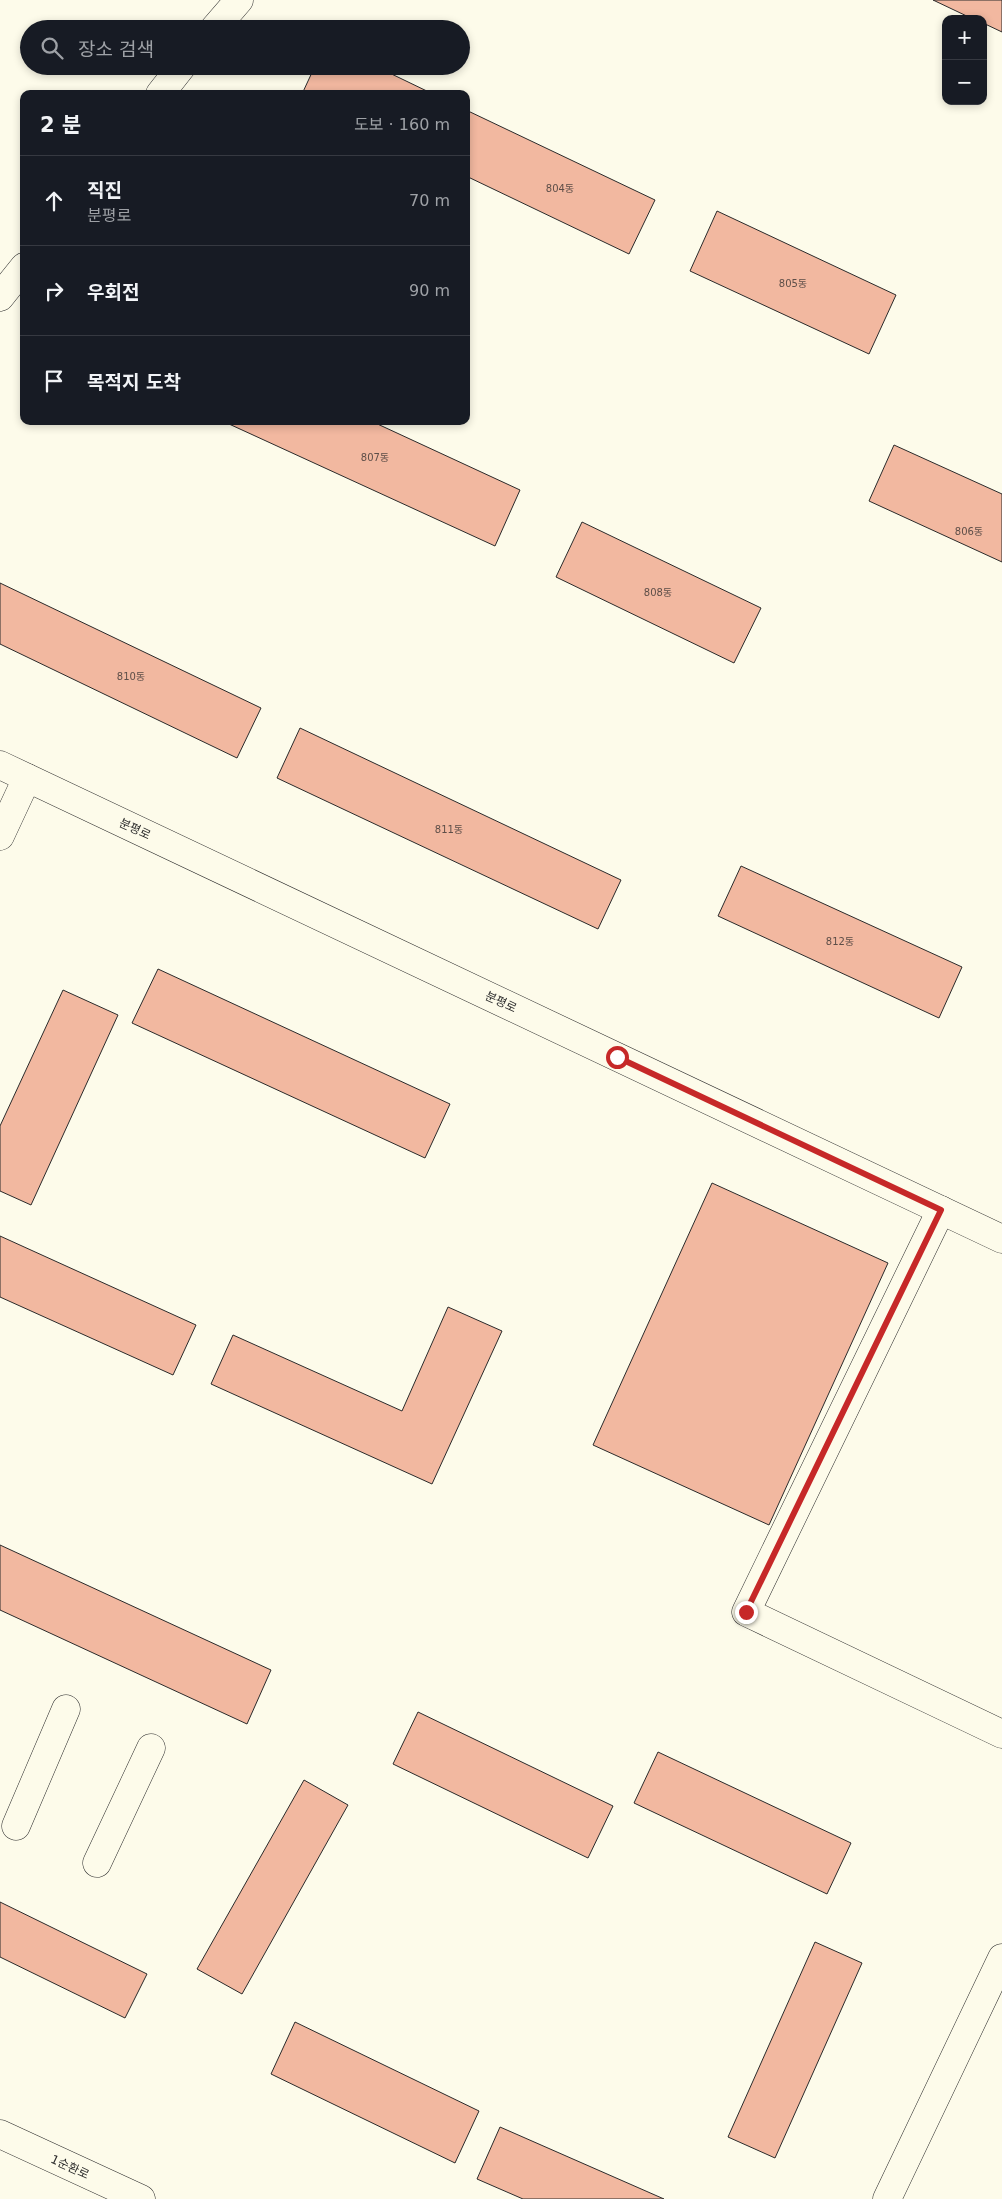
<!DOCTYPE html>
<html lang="ko">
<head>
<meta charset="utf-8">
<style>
  :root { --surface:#171b24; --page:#20242c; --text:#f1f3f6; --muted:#9ea1a6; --line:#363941 }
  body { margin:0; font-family:"DejaVu Sans","Noto Sans KR",sans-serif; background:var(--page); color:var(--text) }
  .controls { position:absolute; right:15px; top:15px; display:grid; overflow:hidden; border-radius:10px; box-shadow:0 2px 8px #0003 }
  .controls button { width:45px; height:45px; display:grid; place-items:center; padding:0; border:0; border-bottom:1px solid var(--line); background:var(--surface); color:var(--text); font:25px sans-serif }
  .stop { position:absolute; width:15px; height:15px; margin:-11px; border:4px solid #c62828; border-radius:50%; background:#fff }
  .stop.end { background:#c62828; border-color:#fff; box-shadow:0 1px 5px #0008 }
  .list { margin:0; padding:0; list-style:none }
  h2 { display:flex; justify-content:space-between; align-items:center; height:65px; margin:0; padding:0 20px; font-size:21px }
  h2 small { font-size:16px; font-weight:400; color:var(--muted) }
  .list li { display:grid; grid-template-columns:32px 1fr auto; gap:15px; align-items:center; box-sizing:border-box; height:90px; padding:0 20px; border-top:1px solid var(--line) }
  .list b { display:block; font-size:19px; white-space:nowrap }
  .list p { margin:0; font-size:16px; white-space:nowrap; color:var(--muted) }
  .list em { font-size:16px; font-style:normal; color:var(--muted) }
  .icon { flex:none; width:28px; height:28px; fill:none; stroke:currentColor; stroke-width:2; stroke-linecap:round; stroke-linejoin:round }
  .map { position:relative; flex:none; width:1002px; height:2199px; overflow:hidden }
  .search { position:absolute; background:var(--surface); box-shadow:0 2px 8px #0003; left:20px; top:20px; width:450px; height:55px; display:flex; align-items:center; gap:12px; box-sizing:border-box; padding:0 18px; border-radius:28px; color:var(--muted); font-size:19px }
  .panel { position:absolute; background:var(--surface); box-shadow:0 2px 8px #0003; left:20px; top:90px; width:450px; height:335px; border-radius:10px }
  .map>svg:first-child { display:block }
  .building { fill:#f2b8a0; stroke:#2b2b2b }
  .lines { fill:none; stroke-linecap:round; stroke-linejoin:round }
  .minor-casing { stroke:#2b2b2b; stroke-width:29 }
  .major-casing { stroke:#2b2b2b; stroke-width:29 }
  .minor { stroke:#fdfbea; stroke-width:28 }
  .major { stroke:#fdfbea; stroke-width:28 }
  .route { stroke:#c62828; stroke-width:6 }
  .labels { text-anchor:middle; stroke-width:4; stroke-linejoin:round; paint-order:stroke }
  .number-label { font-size:10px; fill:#5d4e48 }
  .street-label { font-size:12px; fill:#2b2b2b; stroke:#fdfbea }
</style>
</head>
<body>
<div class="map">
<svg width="1002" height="2199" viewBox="0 0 1002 2199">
  <rect width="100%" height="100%" fill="#fdfbea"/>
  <!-- building -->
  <g class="building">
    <polygon points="933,0 1002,0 1002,32 983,23 983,19 973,19"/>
    <polygon points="315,66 375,66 433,94 302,94"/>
    <polygon points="466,110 655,200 629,254 466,176"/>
    <polygon points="717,211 896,295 869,354 690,271"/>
    <polygon points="230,421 371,421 520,490 495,546 229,424"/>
    <polygon points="894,445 1002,494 1002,562 869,501"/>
    <polygon points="582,522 761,608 734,663 556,577"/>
    <polygon points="0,583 261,708 237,758 0,644"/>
    <polygon points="300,728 621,880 598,929 277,778"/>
    <polygon points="741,866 962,967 939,1018 718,916"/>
    <polygon points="158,969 450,1104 425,1158 132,1023"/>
    <polygon points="63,990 118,1015 31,1205 0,1191 0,1126"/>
    <polygon points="712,1183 888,1263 769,1525 593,1445"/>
    <polygon points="0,1236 196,1325 173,1375 0,1297"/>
    <polygon points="448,1307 502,1331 432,1484 211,1384 233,1335 402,1411"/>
    <polygon points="0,1545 271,1670 247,1724 0,1610"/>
    <polygon points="418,1712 613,1806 588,1858 393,1764"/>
    <polygon points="658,1752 851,1843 827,1894 634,1803"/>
    <polygon points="304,1780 348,1805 242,1994 197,1969"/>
    <polygon points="0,1902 147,1974 125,2018 0,1957"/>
    <polygon points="815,1942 862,1963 775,2158 728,2137"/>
    <polygon points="295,2022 479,2111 455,2163 271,2074"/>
    <polygon points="500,2127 664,2199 523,2199 477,2179"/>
  </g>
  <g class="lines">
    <!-- minor casing -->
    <g class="minor-casing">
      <g id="minor">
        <polyline points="214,29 239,0"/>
        <polyline points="160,94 182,66"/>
        <polyline points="0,297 24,267"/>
        <polyline points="0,765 1002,1239"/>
        <polyline points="0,836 27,778"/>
        <polyline points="941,1210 746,1612 1002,1734"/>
        <polyline points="16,1826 66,1709"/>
        <polyline points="97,1863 151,1748"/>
        <polyline points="887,2199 1002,1958"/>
      </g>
    </g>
    <!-- major casing -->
    <g class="major-casing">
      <polyline id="major" points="0,2134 141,2199"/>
    </g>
    <!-- minor -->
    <use href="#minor" class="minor"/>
    <!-- major -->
    <use href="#major" class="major"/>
  </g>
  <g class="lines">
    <!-- route -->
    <polyline class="route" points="617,1057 941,1210 746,1612"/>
  </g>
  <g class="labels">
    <!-- number labels -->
    <g class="number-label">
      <text x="560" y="192">804동</text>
      <text x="793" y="287">805동</text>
      <text x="375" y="461">807동</text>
      <text x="969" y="535">806동</text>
      <text x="658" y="596">808동</text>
      <text x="131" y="680">810동</text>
      <text x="449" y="833">811동</text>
      <text x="840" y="945">812동</text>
    </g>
    <!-- street labels -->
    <g class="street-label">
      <text transform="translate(135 829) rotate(25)" y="4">분평로</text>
      <text transform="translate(501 1002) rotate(25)" y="4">분평로</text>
      <text transform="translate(70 2167) rotate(25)" y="4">1순환로</text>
    </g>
  </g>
</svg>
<div class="controls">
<button>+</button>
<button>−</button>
</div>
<div class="stop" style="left:617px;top:1057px"></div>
<div class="stop end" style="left:746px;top:1612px"></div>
<div class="search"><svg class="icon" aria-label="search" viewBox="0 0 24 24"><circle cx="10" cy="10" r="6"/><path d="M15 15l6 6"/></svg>장소 검색</div>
<section class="panel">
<h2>2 분<small>도보 · 160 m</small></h2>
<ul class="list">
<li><svg class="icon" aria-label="ahead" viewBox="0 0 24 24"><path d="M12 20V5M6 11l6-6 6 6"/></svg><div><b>직진</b><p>분평로</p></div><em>70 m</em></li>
<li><svg class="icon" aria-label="right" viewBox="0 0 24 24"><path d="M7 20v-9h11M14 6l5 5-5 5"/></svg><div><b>우회전</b></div><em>90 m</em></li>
<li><svg class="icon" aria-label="arrive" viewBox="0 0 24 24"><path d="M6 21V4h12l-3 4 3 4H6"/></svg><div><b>목적지 도착</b></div></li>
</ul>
</section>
</div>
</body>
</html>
